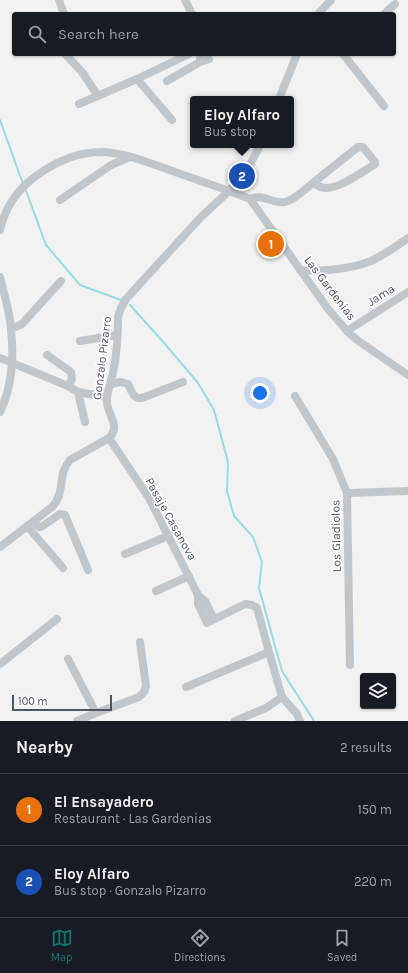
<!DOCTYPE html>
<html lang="en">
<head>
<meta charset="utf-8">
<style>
  :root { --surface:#171b24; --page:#242831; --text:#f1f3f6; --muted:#9ea1a6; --line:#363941; --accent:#0f766e }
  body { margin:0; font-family:Karla,sans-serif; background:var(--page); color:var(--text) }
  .controls { position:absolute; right:12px; bottom:12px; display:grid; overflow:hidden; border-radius:4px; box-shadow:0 1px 3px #0004 }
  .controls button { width:36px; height:36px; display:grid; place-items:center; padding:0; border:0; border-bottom:1px solid var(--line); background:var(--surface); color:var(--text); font:20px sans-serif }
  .scale { position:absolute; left:12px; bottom:10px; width:100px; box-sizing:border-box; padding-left:4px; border:2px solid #4b565d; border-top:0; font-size:11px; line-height:14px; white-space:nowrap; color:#4b565d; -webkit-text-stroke:3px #fff; paint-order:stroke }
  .you { position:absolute; left:260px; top:393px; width:14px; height:14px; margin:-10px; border:3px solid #fff; border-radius:50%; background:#1a73e8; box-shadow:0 0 0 6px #1a73e833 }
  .badge { display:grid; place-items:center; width:26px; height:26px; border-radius:50%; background:var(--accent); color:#fff; font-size:13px; font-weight:700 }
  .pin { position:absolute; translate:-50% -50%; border:2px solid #fff; box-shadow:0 1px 4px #0006 }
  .popup { position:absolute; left:190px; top:96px; width:104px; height:52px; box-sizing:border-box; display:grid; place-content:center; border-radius:4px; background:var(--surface); filter:drop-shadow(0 1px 3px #0005); font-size:13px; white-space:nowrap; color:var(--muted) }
  .popup b { font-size:15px; color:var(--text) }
  .popup::after { content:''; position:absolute; left:50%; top:100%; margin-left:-8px; border:8px solid transparent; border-top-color:var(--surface) }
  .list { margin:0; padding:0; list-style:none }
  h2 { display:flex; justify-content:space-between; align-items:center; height:52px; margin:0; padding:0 16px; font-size:17px }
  h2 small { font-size:13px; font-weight:400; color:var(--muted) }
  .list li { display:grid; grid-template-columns:26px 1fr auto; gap:12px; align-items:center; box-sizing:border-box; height:72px; padding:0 16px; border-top:1px solid var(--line) }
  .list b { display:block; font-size:15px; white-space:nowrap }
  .list p { margin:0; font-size:13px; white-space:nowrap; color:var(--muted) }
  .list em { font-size:13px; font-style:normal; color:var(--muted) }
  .icon { flex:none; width:22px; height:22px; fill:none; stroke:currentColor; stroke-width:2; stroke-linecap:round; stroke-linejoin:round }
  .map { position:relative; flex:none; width:408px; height:721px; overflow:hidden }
  .search { position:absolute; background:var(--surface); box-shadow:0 1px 3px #0004; left:12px; right:12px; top:12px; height:44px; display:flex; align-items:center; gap:10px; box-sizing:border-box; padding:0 14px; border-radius:4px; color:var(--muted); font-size:15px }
  .sheet { height:196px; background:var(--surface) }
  nav { display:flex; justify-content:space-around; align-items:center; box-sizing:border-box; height:56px; border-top:1px solid var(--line); background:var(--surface); font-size:11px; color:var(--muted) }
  nav a { display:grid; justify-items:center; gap:2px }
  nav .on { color:var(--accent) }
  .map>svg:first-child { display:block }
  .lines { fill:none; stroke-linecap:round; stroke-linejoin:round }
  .stream { stroke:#98dbe3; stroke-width:2 }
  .minor { stroke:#bfc7cc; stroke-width:8 }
  .labels { text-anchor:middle; stroke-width:3.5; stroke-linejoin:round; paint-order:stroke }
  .street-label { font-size:12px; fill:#4b565d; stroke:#fff }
</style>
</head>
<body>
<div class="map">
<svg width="408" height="721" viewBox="0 0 408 721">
  <rect width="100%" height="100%" fill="#f3f2f2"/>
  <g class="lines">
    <!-- stream -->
    <g class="stream">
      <polyline points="0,120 23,184"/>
      <polyline points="25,188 46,245 80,285 121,300"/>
      <polyline points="130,305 165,344 198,383 214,410 228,462 227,491 234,516 253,537 262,562 259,588 282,671 314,721"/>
    </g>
    <!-- minor -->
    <g class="minor">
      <polyline points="59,0 64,14"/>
      <polyline points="185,0 192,14"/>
      <polyline points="318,14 331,0"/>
      <polyline points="384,14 395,4"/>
      <polyline points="343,54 384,106"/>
      <polyline points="66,55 82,72 98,96"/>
      <polyline points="200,62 209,59"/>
      <polyline points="137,79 172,120"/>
      <polyline points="167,81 200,62 200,54"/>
      <polyline points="279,99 297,54"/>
      <polyline points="79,104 137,79 189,54"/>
      <polyline points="250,199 328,309 347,331 357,340 408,375"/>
      <polyline points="60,200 111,165 130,157"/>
      <path d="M 0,230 C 5,208 18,189 36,176 C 55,162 78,152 102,152 C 127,153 152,164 175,172 C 200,181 225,189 250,199 C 261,193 274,204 285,202 C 293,201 307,188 314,182 L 358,147 L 363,147 L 375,162 L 375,164 C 362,172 326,200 314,182"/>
      <path d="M 300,270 C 322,272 351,269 371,261 C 384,255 397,246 408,238"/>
      <path d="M 0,277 C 4,294 10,312 11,329 C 14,357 12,387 0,412"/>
      <polyline points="11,329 22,324 61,281"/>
      <polyline points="347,331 408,292"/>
      <polyline points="80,341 117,335"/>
      <polyline points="47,355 71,372 72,379 68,386"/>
      <polyline points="0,358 68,386 78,392 107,397"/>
      <path d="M 111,384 L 121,382 L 128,384 C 132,392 133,399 142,398 L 183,382"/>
      <polyline points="78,392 85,422"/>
      <polyline points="295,396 333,459 347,493 350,665"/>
      <polyline points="109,438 149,498 193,585 198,595 198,604 207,623 245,604 252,605 257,608 269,652 282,697 297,714 300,721"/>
      <polyline points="347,493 408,491"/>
      <polyline points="33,522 39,527 41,527 60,514 65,515 88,570"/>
      <polyline points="27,526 63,568"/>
      <path d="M 0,547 L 52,507 C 66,492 57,475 70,460 L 109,438 C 121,427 108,415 107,403 C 106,394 111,382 113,373 C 117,355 118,335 118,317 L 121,308 L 126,299 L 201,217 L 229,191 L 247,171 L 260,145"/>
      <polyline points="125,554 168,536"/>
      <polyline points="156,591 189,576"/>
      <polyline points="198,595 205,601 214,619"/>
      <polyline points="68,659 96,713"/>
      <polyline points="0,664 57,619"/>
      <polyline points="186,687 269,652"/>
      <polyline points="77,721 96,713 139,697 144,692 146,686 140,642"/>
      <polyline points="235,721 266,708 282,697"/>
    </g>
  </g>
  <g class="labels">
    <!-- street labels -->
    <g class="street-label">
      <text transform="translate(330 288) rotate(53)" y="4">Las Gardenias</text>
      <text transform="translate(381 295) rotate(-32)" y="4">Jama</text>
      <text transform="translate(102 358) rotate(-83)" y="4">Gonzalo Pizarro</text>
      <text transform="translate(171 519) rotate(61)" y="4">Pasaje Casanova</text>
      <text transform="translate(336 536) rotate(-91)" y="4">Los Gladiolos</text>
    </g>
  </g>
</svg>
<div class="controls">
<button><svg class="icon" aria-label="layers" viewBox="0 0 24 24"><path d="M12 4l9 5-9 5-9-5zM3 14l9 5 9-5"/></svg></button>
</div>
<div class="scale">100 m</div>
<div class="you"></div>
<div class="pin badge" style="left:271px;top:244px;background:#e8710a">1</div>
<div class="pin badge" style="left:242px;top:176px;background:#1a4fb4">2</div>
<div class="popup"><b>Eloy Alfaro</b>Bus stop</div>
<div class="search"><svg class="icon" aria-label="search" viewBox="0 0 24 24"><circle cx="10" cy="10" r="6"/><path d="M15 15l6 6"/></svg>Search here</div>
</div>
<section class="sheet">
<h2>Nearby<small>2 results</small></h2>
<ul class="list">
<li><span class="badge" style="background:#e8710a">1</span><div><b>El Ensayadero</b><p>Restaurant · Las Gardenias</p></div><em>150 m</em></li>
<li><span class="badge" style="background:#1a4fb4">2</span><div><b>Eloy Alfaro</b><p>Bus stop · Gonzalo Pizarro</p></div><em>220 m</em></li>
</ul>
</section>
<nav>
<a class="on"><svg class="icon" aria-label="map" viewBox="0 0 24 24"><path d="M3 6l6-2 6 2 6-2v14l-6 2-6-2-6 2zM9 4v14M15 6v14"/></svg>Map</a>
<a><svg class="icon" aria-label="directions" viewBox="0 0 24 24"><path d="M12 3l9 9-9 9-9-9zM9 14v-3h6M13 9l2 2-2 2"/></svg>Directions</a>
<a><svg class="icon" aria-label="saved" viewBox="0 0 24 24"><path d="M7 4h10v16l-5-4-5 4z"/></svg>Saved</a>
</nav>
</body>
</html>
